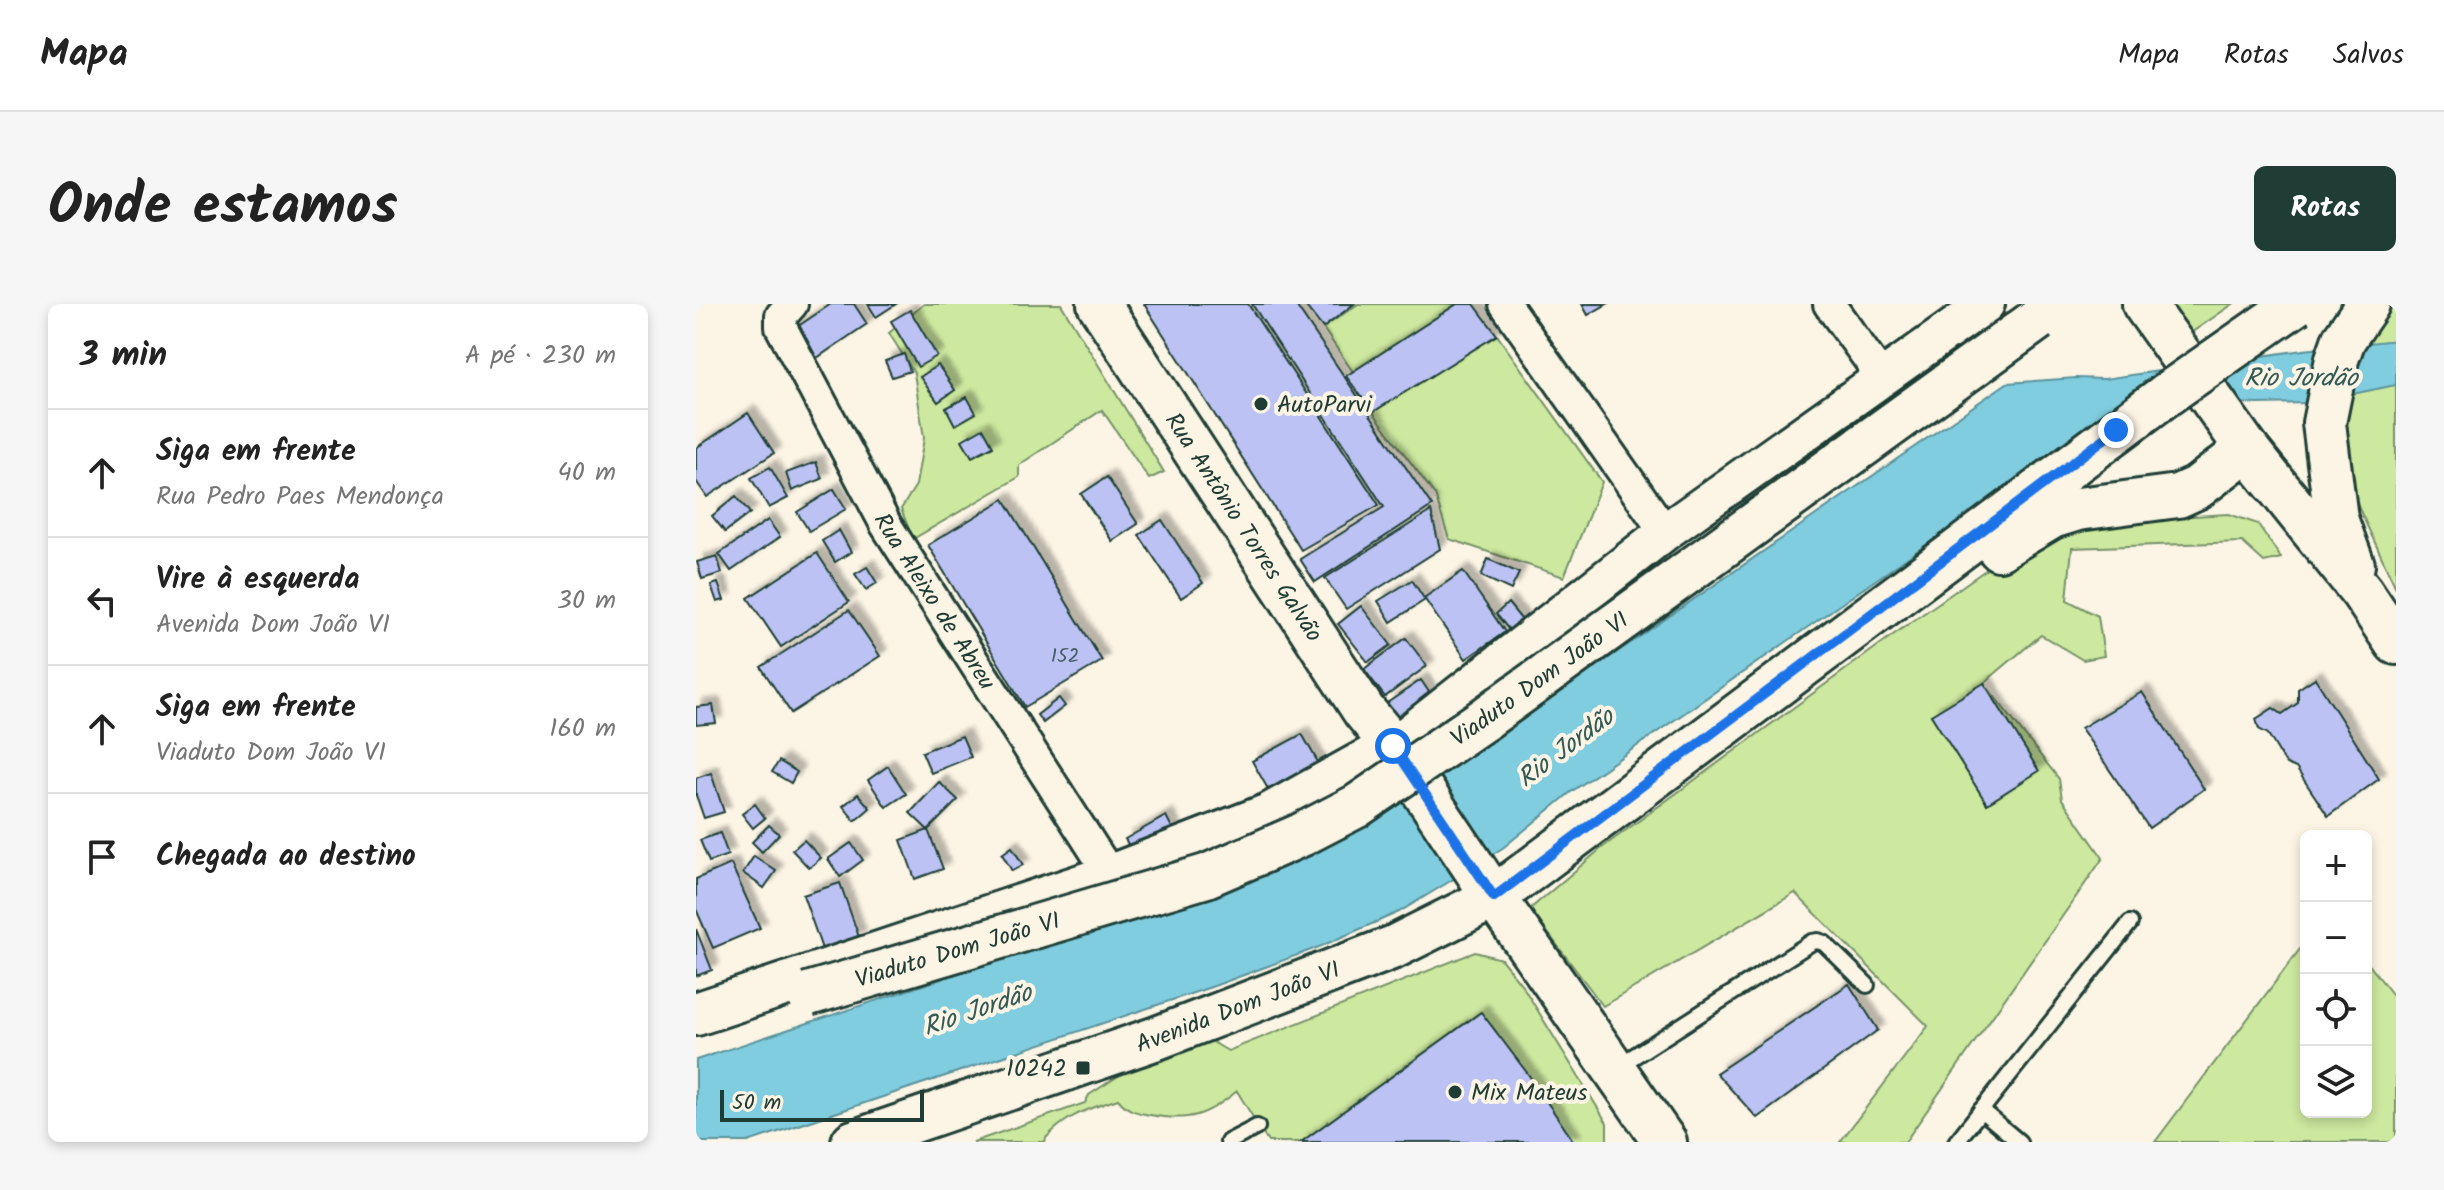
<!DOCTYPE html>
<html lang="pt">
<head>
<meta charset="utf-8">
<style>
  :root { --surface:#fff; --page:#f6f6f6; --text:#222; --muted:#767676; --line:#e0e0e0; --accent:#1f3d34 }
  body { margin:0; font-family:Kalam,sans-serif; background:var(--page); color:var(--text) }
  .controls { position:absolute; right:24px; bottom:24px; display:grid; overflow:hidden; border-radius:12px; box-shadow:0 4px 12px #0003 }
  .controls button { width:72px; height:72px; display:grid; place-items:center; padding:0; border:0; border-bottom:2px solid var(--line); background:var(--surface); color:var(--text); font:40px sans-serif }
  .scale { position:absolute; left:24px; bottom:20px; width:204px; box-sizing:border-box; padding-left:8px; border:4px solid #1f3d34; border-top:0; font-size:22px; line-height:28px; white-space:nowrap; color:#1f3d34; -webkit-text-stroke:6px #fcf5e5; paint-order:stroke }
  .stop { position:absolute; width:24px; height:24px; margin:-18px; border:6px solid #1a73e8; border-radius:50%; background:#fff }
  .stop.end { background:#1a73e8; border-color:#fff; box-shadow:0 2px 8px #0008 }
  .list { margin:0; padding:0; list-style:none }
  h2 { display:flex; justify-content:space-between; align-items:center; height:104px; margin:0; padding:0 32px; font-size:34px }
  h2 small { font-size:26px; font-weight:400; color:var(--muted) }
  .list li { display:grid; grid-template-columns:52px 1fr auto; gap:24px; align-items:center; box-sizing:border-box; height:128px; padding:0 32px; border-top:2px solid var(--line) }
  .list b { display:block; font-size:30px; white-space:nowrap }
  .list p { margin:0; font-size:26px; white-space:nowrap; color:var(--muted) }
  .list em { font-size:26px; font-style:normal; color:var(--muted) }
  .icon { flex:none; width:44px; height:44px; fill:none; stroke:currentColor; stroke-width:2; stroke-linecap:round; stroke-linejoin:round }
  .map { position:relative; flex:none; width:1700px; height:838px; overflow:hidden; border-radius:12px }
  header { display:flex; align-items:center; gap:48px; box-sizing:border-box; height:112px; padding:0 40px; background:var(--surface); border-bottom:2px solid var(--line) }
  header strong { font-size:38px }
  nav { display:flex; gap:44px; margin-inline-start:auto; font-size:28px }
  .intro { display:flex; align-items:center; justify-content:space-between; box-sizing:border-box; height:192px; padding:0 48px }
  h1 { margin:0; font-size:56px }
  .button { padding:20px 36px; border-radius:12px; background:var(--accent); color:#fff; font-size:28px; font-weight:700 }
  main { display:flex; gap:48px; padding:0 48px }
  aside { flex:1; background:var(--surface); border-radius:12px; box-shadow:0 4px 12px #0003 }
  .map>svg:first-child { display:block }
  .green { fill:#cde89f; stroke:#76926a; stroke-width:2 }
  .water { fill:#81cde0; stroke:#5a939b; stroke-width:2 }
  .building { fill:#bcc3f4; stroke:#1f3d34; stroke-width:2; filter:url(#shadow) }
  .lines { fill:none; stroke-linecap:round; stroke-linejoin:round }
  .service-casing { stroke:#1f3d34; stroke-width:20 }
  .minor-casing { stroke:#1f3d34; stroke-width:36 }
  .tertiary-casing { stroke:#1f3d34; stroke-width:42 }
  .secondary-casing { stroke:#1f3d34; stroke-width:48 }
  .service { stroke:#fcf5e5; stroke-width:14 }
  .minor { stroke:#fcf5e5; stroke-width:30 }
  .tertiary { stroke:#fcf5e5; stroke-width:36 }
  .secondary { stroke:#fcf5e5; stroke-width:42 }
  .secondary-bridge-casing { stroke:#1f3d34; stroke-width:48; stroke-linecap:butt }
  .secondary-bridge { stroke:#fcf5e5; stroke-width:42 }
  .route { stroke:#1a73e8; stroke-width:10 }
  .poi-dot { fill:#1f3d34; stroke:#fcf5e5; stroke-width:3 }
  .labels { text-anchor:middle; stroke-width:8; stroke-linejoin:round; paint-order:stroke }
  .number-label { font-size:20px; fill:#465e64 }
  .poi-label { font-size:24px; fill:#1f3d34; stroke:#fcf5e5; text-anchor:start }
  .street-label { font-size:24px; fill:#1f3d34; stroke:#fcf5e5 }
  .water-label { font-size:26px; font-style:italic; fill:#335a56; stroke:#fcf5e5 }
</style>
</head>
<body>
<header>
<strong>Mapa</strong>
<nav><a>Mapa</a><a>Rotas</a><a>Salvos</a></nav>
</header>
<div class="intro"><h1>Onde estamos</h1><a class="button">Rotas</a></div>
<main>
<aside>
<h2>3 min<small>A pé · 230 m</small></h2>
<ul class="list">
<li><svg class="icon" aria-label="ahead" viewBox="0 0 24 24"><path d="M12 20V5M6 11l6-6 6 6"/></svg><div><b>Siga em frente</b><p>Rua Pedro Paes Mendonça</p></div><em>40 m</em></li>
<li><svg class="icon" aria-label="left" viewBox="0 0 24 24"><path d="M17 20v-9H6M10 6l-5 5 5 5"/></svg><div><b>Vire à esquerda</b><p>Avenida Dom João VI</p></div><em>30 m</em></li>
<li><svg class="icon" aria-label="ahead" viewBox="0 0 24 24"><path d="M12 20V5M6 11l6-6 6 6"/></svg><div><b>Siga em frente</b><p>Viaduto Dom João VI</p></div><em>160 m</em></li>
<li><svg class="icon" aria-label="arrive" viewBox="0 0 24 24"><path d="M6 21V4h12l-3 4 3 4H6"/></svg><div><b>Chegada ao destino</b></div></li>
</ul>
</aside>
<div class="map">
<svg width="1700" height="838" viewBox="0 0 1700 838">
  <defs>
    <filter id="shadow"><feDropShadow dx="7" dy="-7" stdDeviation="2" flood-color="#0004"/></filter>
  </defs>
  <rect width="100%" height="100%" fill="#fcf5e5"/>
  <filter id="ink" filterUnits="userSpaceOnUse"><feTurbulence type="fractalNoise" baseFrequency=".0125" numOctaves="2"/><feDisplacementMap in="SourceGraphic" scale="16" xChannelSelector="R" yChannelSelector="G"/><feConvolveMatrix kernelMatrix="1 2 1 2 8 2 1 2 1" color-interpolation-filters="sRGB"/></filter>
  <g filter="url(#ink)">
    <!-- green -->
    <g class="green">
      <polygon points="228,0 365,0 468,168 453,175 406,106 323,161 323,173 217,235 205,205 220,181 228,134 218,69 193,29"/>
      <polygon points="662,0 761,0 657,68 627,24"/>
      <polygon points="1457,0 1537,0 1483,37"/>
      <polygon points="1686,0 1700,0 1700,284 1647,170 1641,93"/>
      <polygon points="801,31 906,178 868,273 753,235 739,191 677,108"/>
      <polygon points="1533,210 1562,220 1585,254 1568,258 1546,238 1376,244 1371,296 1402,312 1408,352 1387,356 1345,331 1288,379 1363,475 1366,495 1407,554 1209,838 1144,838 1232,722 1099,589 907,702 834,605 907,543 1194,333 1355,220"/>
      <polygon points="1610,637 1610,808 1670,808 1670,657 1700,695 1700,838 1459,838"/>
      <path d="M 779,648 L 805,655 L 826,681 L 911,819 L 911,838 L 878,838 L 796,722 L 608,838 L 572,838 L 541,787 C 511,812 493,818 454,811 C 439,808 432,807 422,795 C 391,806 372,810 350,834 L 349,838 L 277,838 L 389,799 L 393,791 L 441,760 L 513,736 L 532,747 Z"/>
    </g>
    <!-- water -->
    <polygon class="water" points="1700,36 1700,81 1613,99 1562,100 1480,96 1415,112 875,488 808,543 761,573 703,608 623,643 518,682 52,838 0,838 0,756 542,577 755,463 1311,79 1380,74 1408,75 1607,46"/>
    <!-- building -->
    <g class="building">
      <polygon points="135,0 158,0 171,20 112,60 92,29"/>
      <polygon points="172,0 200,0 180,13"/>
      <polygon points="448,0 552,0 683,201 605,246"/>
      <polygon points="556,0 599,0 736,202 619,278 604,255 688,203"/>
      <polygon points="608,0 658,0 627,24"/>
      <polygon points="761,0 778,0 801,31 677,108 650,72"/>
      <polygon points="886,0 911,0 892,11"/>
      <polygon points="214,6 241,52 222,63 195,17"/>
      <polygon points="208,50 214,67 196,73 189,57"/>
      <polygon points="242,61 259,86 242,98 224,73"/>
      <polygon points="271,93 280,109 259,121 250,104"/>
      <polygon points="52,109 78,149 11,193 0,177 0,144"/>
      <polygon points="287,124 297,142 276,153 266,136"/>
      <polygon points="120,158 126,175 96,187 90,169"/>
      <polygon points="74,163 92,194 73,204 55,174"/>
      <polygon points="411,173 442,220 416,237 385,190"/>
      <polygon points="138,185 150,205 113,227 101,208"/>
      <polygon points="40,192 54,209 29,228 16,212"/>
      <polygon points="308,195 406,357 329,403 232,241"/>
      <polygon points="735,207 744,245 650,305 629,274"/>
      <polygon points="72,216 84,233 35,267 23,250"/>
      <polygon points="466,216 507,279 485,294 443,231"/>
      <polygon points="143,226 155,248 139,258 126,237"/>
      <polygon points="121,249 153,298 85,343 52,294"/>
      <polygon points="21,252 26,269 6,275 1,258"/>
      <polygon points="792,255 823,269 815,286 785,272"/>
      <polygon points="171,263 181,279 170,286 159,270"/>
      <polygon points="767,267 809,328 770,355 728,294"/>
      <polygon points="716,276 729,296 695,318 682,297"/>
      <polygon points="22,279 28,296 21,298 15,281"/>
      <polygon points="812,299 830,321 818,332 800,310"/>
      <polygon points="665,302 695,341 672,358 642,320"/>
      <polygon points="153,306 184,352 95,409 65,363"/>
      <polygon points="710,334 731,362 689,393 668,365"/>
      <polygon points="1619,374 1683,475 1632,512 1600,464 1590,460 1572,430 1563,425 1560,415 1577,404 1586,410 1602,399 1602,385"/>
      <polygon points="725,376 737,394 704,418 691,399"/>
      <polygon points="1288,379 1343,467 1291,500 1235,411"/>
      <polygon points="1446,388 1508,485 1453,524 1385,424"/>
      <polygon points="363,394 369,402 347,419 341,411"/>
      <polygon points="17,401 20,419 0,421 0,403"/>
      <polygon points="606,430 627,467 577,494 556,457"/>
      <polygon points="266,432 275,453 235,469 226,448"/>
      <polygon points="83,457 101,468 95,479 76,468"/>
      <polygon points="192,462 210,490 190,503 172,476"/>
      <polygon points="15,469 28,508 8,514 0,491 0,474"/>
      <polygon points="243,478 262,496 232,526 214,509"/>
      <polygon points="162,490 174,504 159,517 147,502"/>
      <polygon points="59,500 69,514 57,524 46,510"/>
      <polygon points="470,512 482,535 442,557 429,535"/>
      <polygon points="73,521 83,530 66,548 56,538"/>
      <polygon points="232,526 247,565 219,575 205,536"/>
      <polygon points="24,529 32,551 13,558 4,536"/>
      <polygon points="108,536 125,554 113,564 96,546"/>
      <polygon points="155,539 167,556 144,573 132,555"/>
      <polygon points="316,543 327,561 316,567 306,550"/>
      <polygon points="58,552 80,567 68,584 47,569"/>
      <polygon points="35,560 64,624 17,644 0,605 0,575"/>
      <polygon points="144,579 163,633 126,645 107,591"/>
      <polygon points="0,625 16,666 0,672"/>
      <polygon points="1153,680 1182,726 1061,814 1020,769"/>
      <polygon points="785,708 832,770 878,838 605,838"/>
    </g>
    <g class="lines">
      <!-- service casing -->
      <g class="service-casing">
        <g id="service">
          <polyline points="921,763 1116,638 1122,637 1128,639 1171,681"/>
          <polyline points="1285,806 1323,838"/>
          <polyline points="532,838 561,823"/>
          <polyline points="1260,838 1434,619"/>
        </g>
      </g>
      <!-- minor casing -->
      <g class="minor-casing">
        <g id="minor">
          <path id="s1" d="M 96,0 L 85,12 L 85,23 L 190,221 L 415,572"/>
          <polyline points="809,0 969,228"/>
          <polyline points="1133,0 1185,72"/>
        </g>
      </g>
      <!-- tertiary casing -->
      <g class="tertiary-casing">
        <polyline id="tertiary" points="697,442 969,228 1290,0"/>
      </g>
      <!-- secondary casing -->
      <g class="secondary-casing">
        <g id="secondary">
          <path id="s2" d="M 403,0 L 668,407 L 697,442 L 785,574 L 969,838"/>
          <polyline points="1448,0 1551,145 1666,288 1700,339"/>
          <polyline points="1303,245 1356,213 1382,205 1482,192 1502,183 1551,145"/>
          <polyline points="1657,261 1640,215 1628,119 1641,55 1648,35 1672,0"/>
          <polyline points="0,710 415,572 573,511 697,442"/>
          <path id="s3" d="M 157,838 L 461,734 L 698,643 L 798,593 L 1471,90"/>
        </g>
      </g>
      <!-- service -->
      <use href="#service" class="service"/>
      <!-- minor -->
      <use href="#minor" class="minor"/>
      <!-- tertiary -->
      <use href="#tertiary" class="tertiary"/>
      <!-- secondary -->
      <use href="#secondary" class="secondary"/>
      <!-- secondary-bridge casing -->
      <g class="secondary-bridge-casing">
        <g id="secondary-bridge">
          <polyline points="1471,90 1600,0"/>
          <path id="s4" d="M 112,690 L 510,572 L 605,531 L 661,502 L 787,416 L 1342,15"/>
        </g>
      </g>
      <!-- secondary-bridge -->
      <use href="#secondary-bridge" class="secondary-bridge"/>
    </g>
  </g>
  <g class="lines" filter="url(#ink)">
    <!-- route -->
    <polyline class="route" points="697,442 798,593 1420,126"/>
  </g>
  <!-- markers -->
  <g class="poi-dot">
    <circle cx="565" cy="100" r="8"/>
    <rect x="379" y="756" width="16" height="16" rx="4"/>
    <circle cx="759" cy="788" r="8"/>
  </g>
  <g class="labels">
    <!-- number labels -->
    <g class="number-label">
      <text x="369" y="358">152</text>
    </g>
    <!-- poi labels -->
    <g class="poi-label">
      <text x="581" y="108">AutoParvi</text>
      <text x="371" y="772" text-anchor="end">10242</text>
      <text x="775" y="796">Mix Mateus</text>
    </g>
    <!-- street labels -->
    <g class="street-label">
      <text dy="8" stroke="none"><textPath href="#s2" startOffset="266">Rua Antônio Torres Galvão</textPath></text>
      <text dy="8" stroke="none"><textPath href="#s1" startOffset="342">Rua Aleixo de Abreu</textPath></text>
      <text dy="8" stroke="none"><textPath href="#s4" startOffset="804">Viaduto Dom João VI</textPath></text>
      <text dy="8" stroke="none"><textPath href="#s4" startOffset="156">Viaduto Dom João VI</textPath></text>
      <text dy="8" stroke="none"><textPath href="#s3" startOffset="408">Avenida Dom João VI</textPath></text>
    </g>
    <!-- water labels -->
    <g class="water-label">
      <text x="1605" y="82">Rio Jordão</text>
      <text transform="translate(869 443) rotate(-37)" y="9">Rio Jordão</text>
      <text transform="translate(281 705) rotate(-19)" y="9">Rio Jordão</text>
    </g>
  </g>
</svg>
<div class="controls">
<button>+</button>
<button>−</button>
<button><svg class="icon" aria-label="locate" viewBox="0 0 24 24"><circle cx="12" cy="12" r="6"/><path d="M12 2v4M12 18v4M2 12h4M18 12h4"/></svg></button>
<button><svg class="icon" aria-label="layers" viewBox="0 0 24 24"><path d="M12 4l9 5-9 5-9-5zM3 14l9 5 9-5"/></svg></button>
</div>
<div class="scale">50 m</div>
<div class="stop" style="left:697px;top:442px"></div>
<div class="stop end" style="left:1420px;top:126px"></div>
</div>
</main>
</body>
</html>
